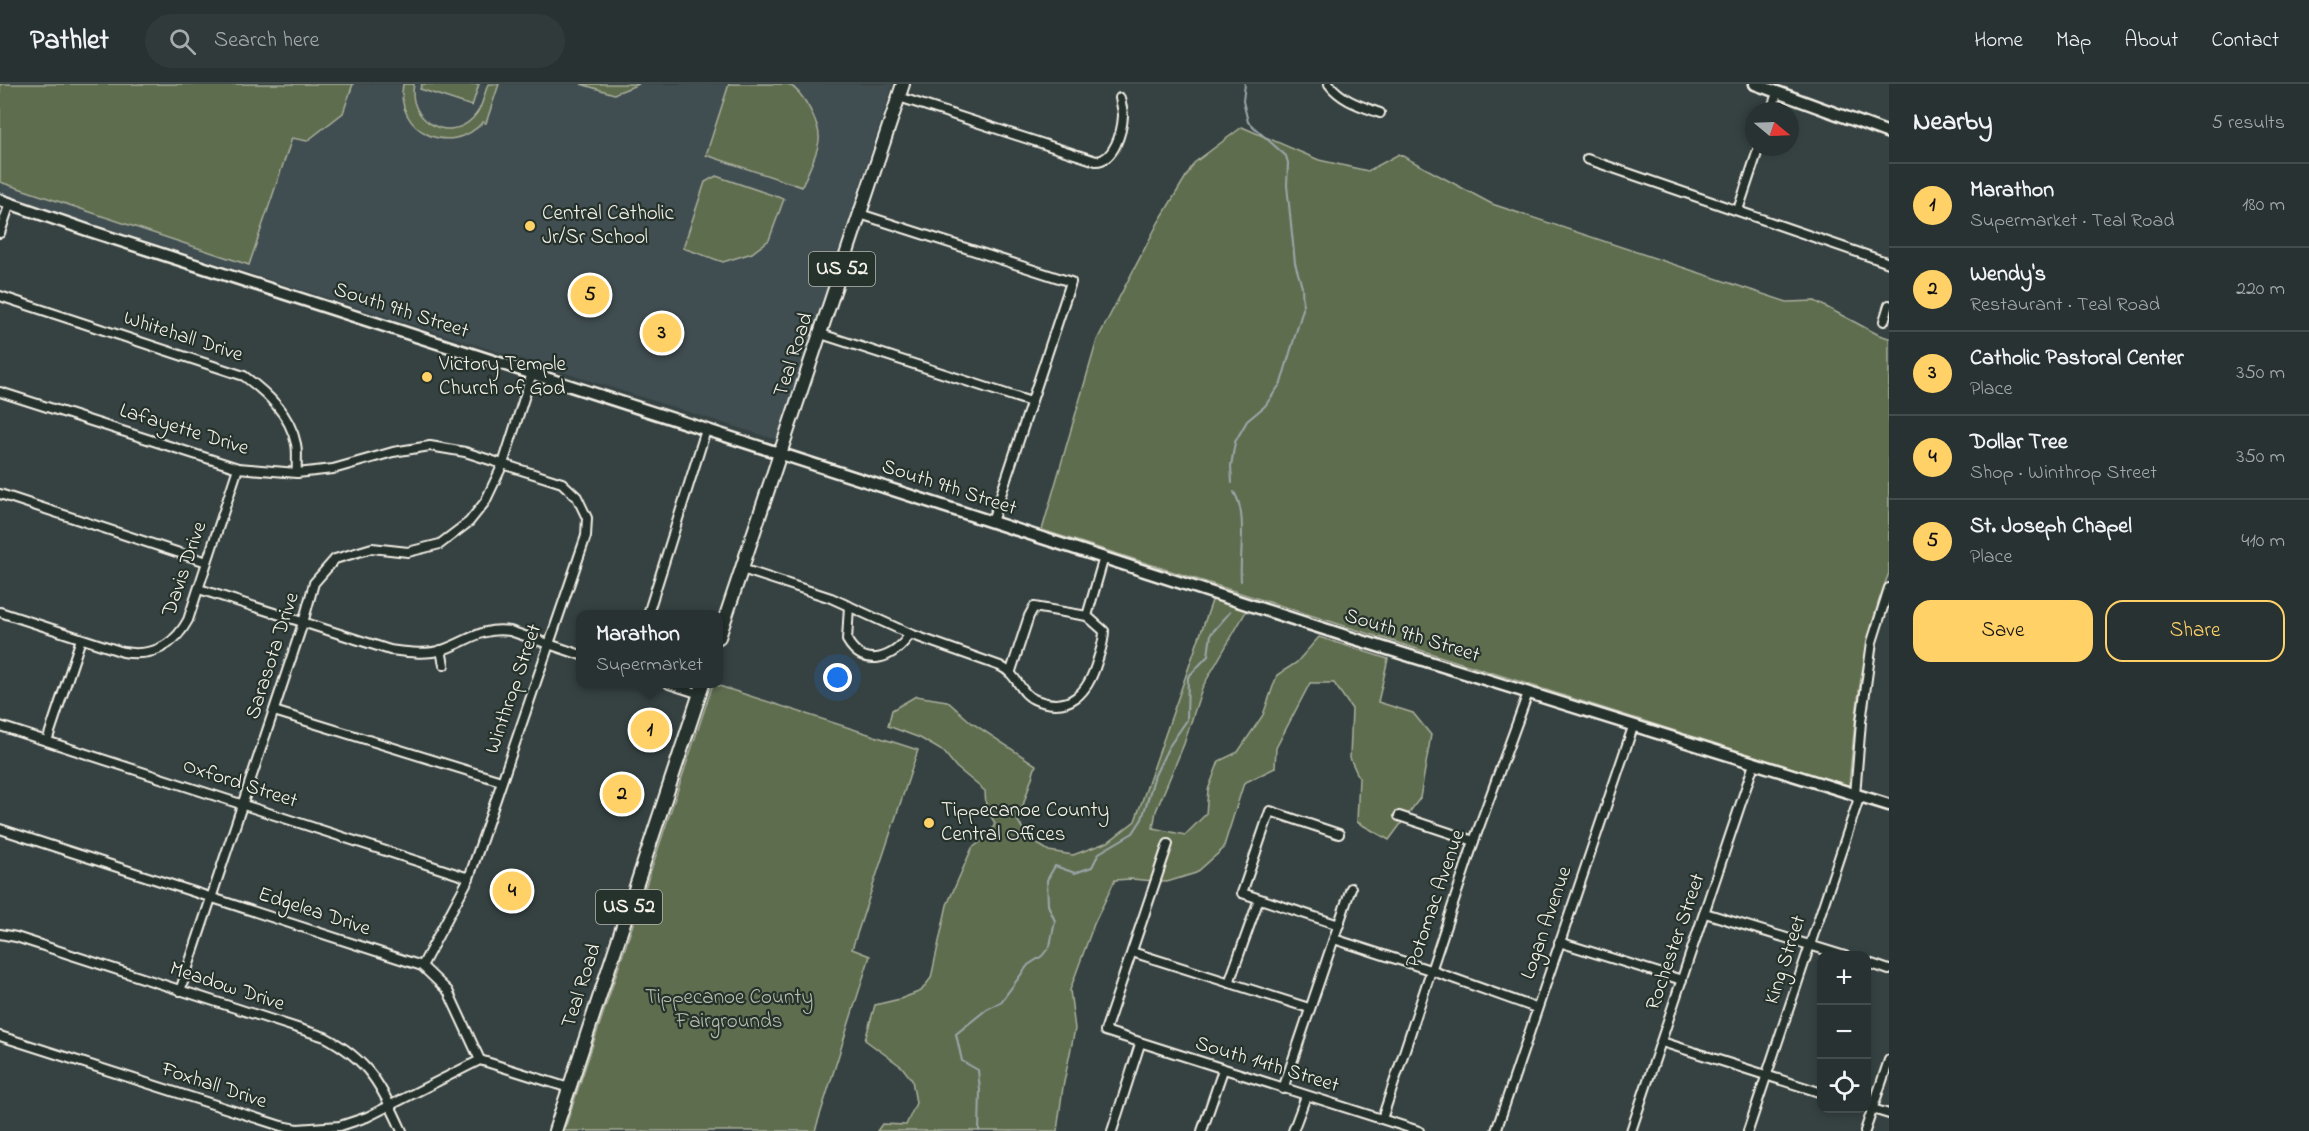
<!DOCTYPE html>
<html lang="en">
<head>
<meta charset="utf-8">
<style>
	:root { --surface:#283232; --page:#303a3a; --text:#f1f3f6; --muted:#a5aaac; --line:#444d4d; --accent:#ffd166 }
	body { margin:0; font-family:"Indie Flower",sans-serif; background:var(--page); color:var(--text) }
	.controls { position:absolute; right:18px; bottom:18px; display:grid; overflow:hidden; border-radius:12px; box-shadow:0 3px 9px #0003 }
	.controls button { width:54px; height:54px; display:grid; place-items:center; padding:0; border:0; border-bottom:2px solid var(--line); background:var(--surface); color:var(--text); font:30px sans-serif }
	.compass { position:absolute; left:1745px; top:18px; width:54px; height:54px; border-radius:50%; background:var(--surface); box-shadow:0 3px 9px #0003; rotate:109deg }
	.you { position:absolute; left:838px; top:594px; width:21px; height:21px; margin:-15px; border:4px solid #fff; border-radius:50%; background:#1a73e8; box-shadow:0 0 0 9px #1a73e833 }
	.badge { display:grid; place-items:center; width:39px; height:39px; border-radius:50%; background:var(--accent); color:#111; font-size:20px; font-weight:700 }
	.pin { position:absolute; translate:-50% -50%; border:3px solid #fff; box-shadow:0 2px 6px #0006 }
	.popup { position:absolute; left:576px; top:526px; width:147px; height:78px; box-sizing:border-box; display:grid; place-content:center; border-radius:12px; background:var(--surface); filter:drop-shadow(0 2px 4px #0005); font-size:20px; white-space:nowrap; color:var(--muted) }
	.popup b { font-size:22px; color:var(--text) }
	.popup::after { content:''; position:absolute; left:50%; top:100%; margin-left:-12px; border:12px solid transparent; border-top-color:var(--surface) }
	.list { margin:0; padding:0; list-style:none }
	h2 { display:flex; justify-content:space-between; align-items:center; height:78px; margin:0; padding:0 24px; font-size:26px }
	h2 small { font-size:20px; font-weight:400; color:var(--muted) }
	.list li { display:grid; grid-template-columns:39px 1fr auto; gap:18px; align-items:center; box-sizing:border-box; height:84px; padding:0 24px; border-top:2px solid var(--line) }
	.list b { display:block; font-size:22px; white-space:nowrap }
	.list p { margin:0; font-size:20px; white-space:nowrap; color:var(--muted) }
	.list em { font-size:20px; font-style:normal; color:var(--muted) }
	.actions { display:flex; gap:12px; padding:18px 24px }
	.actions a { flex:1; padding:14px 0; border:2px solid var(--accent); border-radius:18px; text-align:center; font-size:21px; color:var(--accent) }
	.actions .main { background:var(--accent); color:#111 }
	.icon { flex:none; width:33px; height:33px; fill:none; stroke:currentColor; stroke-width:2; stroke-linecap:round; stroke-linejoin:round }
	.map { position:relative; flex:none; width:1889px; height:1047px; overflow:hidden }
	header { display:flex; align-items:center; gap:36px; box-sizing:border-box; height:84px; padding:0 30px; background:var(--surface); border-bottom:2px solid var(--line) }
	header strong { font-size:28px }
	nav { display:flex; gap:33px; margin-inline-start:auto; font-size:21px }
	.search { width:420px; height:54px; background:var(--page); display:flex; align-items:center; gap:15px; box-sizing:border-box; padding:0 21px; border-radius:33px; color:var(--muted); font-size:22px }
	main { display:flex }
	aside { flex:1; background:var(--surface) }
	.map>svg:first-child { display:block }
	.built { fill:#414d51 }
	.green { fill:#5f6d4f; stroke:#aaaf9c; stroke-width:1.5 }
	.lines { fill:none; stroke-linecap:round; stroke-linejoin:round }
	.stream { stroke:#9ba7aa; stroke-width:2 }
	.street-casing { stroke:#f4f1e8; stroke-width:12 }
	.secondary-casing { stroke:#f4f1e8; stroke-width:15 }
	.primary-casing { stroke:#f4f1e8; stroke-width:16 }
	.street { stroke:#26332d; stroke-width:8 }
	.secondary { stroke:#26332d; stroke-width:10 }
	.primary { stroke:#26332d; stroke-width:12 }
	.poi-dot { fill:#ffd166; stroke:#26332d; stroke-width:2 }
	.labels { text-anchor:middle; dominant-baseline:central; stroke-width:4.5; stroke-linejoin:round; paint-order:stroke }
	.shield { fill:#26332d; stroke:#b6b8b0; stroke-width:1.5 }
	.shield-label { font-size:20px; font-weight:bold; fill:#f4f1e8 }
	.poi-label { font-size:21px; fill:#f4f1e8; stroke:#26332d; text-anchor:start }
	.street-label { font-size:21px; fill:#f4f1e8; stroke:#26332d }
	.park-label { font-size:21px; fill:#b8bcab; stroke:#26332d }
</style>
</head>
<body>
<header>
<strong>Pathlet</strong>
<div class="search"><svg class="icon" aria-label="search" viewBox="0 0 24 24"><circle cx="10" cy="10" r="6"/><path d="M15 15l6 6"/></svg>Search here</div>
<nav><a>Home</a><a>Map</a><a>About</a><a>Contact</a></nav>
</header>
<main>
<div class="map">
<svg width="1889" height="1047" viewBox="0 0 1889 1047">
	<rect width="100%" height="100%" fill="#364242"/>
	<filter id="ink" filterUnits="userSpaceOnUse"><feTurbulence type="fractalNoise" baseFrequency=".0167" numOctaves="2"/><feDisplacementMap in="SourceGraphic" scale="12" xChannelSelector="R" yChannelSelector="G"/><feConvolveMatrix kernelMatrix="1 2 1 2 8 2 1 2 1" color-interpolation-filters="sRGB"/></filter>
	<g filter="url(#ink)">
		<polygon class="built" points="0,0 893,0 777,356 8,113 0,110"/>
		<g class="green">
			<polygon points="0,0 353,0 343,29 307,57 292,54 249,181 0,98"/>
			<path d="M403 0H414C406 34 447 61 473 34 482 25 484 11 488 0H499L486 39 483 38C451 74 394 48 403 0Z"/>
			<polygon points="422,0 479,0 472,22 420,5"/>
			<polygon points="581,0 639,0 614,10"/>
			<path d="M729 0H788C803 7 821 41 819 57 817 72 807 89 802 103L706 71Z"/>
			<path d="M1242 43 1319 76 1368 87 1399 70 1492 120 1787 218 1815 217 1879 251 1889 254V489C1862 556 1855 631 1849 702L1042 446 1097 256 1158 139 1194 79Z"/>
			<polygon points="716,92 784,115 769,156 752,169 723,178 683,164 705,98"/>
			<polygon points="1213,514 1248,524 1202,604 1184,660 1156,727 1153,744 1185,751 1206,730 1208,706 1219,677 1238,668 1263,631 1277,591 1296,579 1319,553 1388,575 1378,618 1413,629 1431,651 1420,714 1389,756 1357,738 1359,694 1350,674 1352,625 1334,599 1310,599 1276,664 1275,684 1244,699 1223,765 1196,789 1167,798 1131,795 1115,796 1094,840 1070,906 1075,945 1063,1003 1057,1047 877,1047 882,1040 906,1041 916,1019 912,996 902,983 865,956 875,921 900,915 921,907 931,894 947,821 972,764 990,751 995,739 986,725 985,707 956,683 944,668 920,654 888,642 892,626 916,612 947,617 972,639 1036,681 1018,737 1028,754 1049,767 1073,771 1108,758 1135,737"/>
			<polygon points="713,600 918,666 852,865 870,872 815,1047 564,1047"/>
		</g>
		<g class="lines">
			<g class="stream">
				<polyline points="1232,399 1231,382 1235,358 1247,337 1265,322 1281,299 1303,225 1302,203 1295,179 1287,101 1288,79 1286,72 1248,38 1243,17 1245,0"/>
				<path d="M1234 408C1248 430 1239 472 1241 497"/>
				<polyline points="979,1047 980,1006 978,986 962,977 956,950 987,925 1001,918 1028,881 1042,872 1050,862 1055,837 1048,821 1047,796 1055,782 1075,789 1092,783 1099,769 1133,749 1142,735 1155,691 1168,664 1187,636 1188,593 1208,572 1211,550 1230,528"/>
			</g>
			<defs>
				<g id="street">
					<path d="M1329 0C1342 17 1361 22 1380 29"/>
					<path d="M899 13 1096 77C1114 77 1122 48 1123 32 1123 26 1121 20 1120 14"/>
					<polyline points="1771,27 1777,9"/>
					<polyline points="1587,75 1889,179"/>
					<polyline points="1738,126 1759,63"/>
					<polyline points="860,130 1071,198 992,438"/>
					<polyline points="0,149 10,119"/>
					<path d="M0 212 244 292C267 309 290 330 296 360 298 369 296 380 297 389"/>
					<polyline points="1884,237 1889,221"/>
					<polyline points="821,250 1031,318"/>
					<polyline points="0,308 238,384 297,389 333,385 393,368 430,362 465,368 562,399 577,413 587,434 586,452 469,794 422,882"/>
					<polyline points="0,410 207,478"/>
					<path d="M742 485 831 514 910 550 1000 582C1019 591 1019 610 1036 616 1071 629 1088 608 1097 578 1100 568 1104 558 1104 547L1087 532 1104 473"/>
					<path d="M199 505 390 566C406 568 426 571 442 566 469 557 480 543 510 547L581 571"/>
					<path d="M849 522 847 556C864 586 894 575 910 550"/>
					<path d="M0 528 123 568C152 573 174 562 188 536L238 384"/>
					<polyline points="648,530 706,346"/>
					<polyline points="441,566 444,581"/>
					<polyline points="1011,587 1029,532 1034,523 1087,532"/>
					<polyline points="669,600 700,610"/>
					<polyline points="274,627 501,697"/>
					<polyline points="0,642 469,794"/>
					<polyline points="47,657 81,555"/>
					<polyline points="1399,732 1474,757"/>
					<polyline points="0,745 422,882 448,907 480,976 569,1004"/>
					<polyline points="1168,760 1105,947 1419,1047"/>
					<polyline points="1705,829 1845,872"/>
					<polyline points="1339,841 1242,809 1270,727 1339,750"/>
					<path d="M0 850 16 853 325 953C369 976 382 1003 402 1047"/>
					<polyline points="1334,855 1430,886 1536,924"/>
					<polyline points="1559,858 1682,896"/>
					<polyline points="1132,868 1309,924"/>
					<polyline points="1866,878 1889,886"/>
					<polyline points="1229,899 1259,815"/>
					<polyline points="180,907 303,539 314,499 335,475 372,464 408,468 440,460 469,438 485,418 503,380 532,289"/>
					<polyline points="0,952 281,1042 297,1045 340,1042 367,1033 480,976"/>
					<polyline points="1662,958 1822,1009"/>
					<polyline points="1283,1005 1351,804"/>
					<polyline points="1866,1023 1889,1030"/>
					<polyline points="1382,1035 1474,757 1528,609"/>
					<polyline points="1112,1047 1140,960"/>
					<polyline points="1202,1047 1223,986"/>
					<polyline points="1293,1047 1306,1012"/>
					<polyline points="1496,1047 1633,643"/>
					<polyline points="1631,1047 1754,680"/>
					<polyline points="1748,1047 1858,717 1855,711 1861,638 1872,558 1889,504"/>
					<polyline points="1865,1047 1889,976"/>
				</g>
				<g id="secondary">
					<polyline points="1755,0 1889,49"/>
					<polyline points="0,116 87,146 1349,553 1889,721"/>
				</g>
				<g id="primary">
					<polyline points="719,553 903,0"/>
					<polyline points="555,1047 703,600"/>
				</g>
			</defs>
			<use href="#street" class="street-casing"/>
			<use href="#secondary" class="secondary-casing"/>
			<use href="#primary" class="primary-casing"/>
			<use href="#street" class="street"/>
			<use href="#secondary" class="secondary"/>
			<use href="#primary" class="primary"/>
		</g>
	</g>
	<g class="poi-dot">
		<circle cx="530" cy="142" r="6"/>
		<circle cx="427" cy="293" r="6"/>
		<circle cx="929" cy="739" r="6"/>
	</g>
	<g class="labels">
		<g class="shield">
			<rect x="809" y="168" width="66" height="34" rx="4.5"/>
			<rect x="596" y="806" width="66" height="34" rx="4.5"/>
		</g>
		<g class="shield-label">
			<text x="842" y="185">US 52</text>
			<text x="629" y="823">US 52</text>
		</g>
		<g class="poi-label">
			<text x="542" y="130">Central Catholic<tspan x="542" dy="24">Jr/Sr School</tspan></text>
			<text x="439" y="281">Victory Temple<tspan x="439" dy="24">Church of God</tspan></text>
			<text x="941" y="727">Tippecanoe County<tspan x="941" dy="24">Central Offices</tspan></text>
		</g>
		<g class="street-label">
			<text transform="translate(401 227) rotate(18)">South 9th Street</text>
			<text transform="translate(183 253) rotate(18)">Whitehall Drive</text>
			<text transform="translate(794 271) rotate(-72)">Teal Road</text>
			<text transform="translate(184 346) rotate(17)">Lafayette Drive</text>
			<text transform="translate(949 404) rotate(18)">South 9th Street</text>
			<text transform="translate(185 485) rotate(-71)">Davis Drive</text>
			<text transform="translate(1412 552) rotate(17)">South 9th Street</text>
			<text transform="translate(273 572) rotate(-72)">Sarasota Drive</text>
			<text transform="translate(514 605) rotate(-71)">Winthrop Street</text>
			<text transform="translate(240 700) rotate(18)">Oxford Street</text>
			<text transform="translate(1436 815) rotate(-71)">Potomac Avenue</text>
			<text transform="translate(314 828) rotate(18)">Edgelea Drive</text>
			<text transform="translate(1547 839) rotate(-71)">Logan Avenue</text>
			<text transform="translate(1676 858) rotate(-71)">Rochester Street</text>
			<text transform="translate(1786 876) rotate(-72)">King Street</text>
			<text transform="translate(582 902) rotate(-72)">Teal Road</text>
			<text transform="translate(227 903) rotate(18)">Meadow Drive</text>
			<text transform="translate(1267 981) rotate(17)">South 14th Street</text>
			<text transform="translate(214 1002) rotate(18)">Foxhall Drive</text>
		</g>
		<g class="park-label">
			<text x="729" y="914">Tippecanoe County<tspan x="729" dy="24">Fairgrounds</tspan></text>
		</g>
	</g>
</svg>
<div class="controls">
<button>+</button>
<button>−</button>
<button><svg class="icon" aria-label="locate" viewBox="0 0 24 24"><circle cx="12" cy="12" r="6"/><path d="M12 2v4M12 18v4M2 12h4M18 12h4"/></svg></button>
</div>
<svg class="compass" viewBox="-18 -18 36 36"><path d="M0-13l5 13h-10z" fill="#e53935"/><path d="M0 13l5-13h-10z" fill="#a5aaac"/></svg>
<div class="you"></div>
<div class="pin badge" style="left:650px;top:646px">1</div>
<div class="popup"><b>Marathon</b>Supermarket</div>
<div class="pin badge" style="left:622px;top:710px">2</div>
<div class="pin badge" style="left:662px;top:249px">3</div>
<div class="pin badge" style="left:512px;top:807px">4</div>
<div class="pin badge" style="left:590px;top:211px">5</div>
</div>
<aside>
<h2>Nearby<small>5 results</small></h2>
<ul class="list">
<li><span class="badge">1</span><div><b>Marathon</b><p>Supermarket · Teal Road</p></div><em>180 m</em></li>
<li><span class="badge">2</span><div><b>Wendy's</b><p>Restaurant · Teal Road</p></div><em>220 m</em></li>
<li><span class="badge">3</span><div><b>Catholic Pastoral Center</b><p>Place</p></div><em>350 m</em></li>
<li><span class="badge">4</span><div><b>Dollar Tree</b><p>Shop · Winthrop Street</p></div><em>350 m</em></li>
<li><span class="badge">5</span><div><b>St. Joseph Chapel</b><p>Place</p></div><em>410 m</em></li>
</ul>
<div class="actions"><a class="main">Save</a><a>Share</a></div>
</aside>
</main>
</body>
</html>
